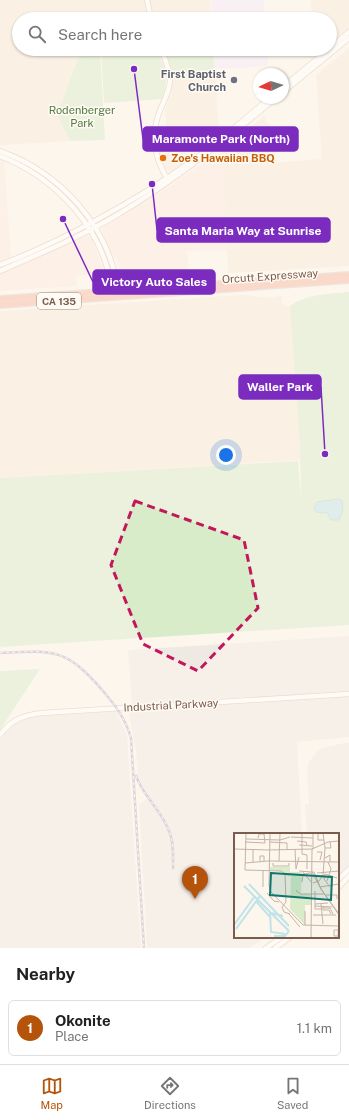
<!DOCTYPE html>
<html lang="en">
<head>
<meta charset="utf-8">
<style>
	:root { --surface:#fff; --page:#f2f2f2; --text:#202124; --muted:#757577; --line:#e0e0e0; --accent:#b45309 }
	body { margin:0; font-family:"Public Sans",sans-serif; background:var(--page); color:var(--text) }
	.compass { position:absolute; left:253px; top:68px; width:36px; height:36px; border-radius:50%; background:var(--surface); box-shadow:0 1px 3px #0004; rotate:266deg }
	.you { position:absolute; left:226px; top:455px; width:14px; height:14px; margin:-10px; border:3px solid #fff; border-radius:50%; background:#1a73e8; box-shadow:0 0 0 6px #1a73e833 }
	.badge { display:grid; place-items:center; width:26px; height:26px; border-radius:50%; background:var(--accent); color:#fff; font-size:13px; font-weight:700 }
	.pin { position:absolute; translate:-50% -33px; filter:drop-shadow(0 1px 2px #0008) }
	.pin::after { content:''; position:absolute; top:21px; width:14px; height:12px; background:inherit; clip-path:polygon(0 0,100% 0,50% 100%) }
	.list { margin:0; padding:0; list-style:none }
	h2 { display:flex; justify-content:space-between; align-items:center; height:52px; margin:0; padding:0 16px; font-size:17px }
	h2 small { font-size:13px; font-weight:400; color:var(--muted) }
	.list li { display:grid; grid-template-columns:26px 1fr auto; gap:12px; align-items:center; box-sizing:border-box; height:56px; margin:0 8px 8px; padding:0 8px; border:1px solid var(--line); border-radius:6px }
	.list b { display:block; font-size:15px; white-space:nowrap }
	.list p { margin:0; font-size:13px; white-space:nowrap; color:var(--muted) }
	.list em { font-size:13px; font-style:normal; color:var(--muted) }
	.icon { flex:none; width:22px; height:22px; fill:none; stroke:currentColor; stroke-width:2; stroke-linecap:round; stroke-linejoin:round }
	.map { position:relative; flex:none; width:349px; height:948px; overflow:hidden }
	.search { position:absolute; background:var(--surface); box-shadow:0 1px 3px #0004; left:12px; right:12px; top:12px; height:44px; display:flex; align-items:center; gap:10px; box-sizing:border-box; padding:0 14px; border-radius:22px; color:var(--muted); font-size:15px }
	.sheet { height:116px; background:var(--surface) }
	nav { display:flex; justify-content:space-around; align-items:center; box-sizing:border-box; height:56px; border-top:1px solid var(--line); background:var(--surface); font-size:11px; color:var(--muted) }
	nav a { display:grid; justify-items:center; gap:2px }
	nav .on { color:var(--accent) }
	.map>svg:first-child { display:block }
	.residential { fill:#f5e8da }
	.commercial { fill:#fde8e0 }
	.industrial { fill:#efe9e4 }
	.education { fill:#f3e8fa }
	.green { fill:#d8ecc9 }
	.water { fill:#bfe3e8; stroke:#a5d3da }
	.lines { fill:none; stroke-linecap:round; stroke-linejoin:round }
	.secondary-casing { stroke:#d6c0b0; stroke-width:6 }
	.highway-casing { stroke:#dad1cd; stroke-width:8 }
	.secondary { stroke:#fff; stroke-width:4.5 }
	.highway { stroke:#f7b7a3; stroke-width:5.5 }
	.rail-casing { stroke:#b9a8c9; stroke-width:2.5 }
	.rail { stroke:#fffaf3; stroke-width:1; stroke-dasharray:3; stroke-linecap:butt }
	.marked { fill:none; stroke:#c2185b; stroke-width:3; stroke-dasharray:8 5; stroke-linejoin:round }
	.worship-dot { fill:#6b7280; stroke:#fffaf3; stroke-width:1.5 }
	.food-dot { fill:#e8710a; stroke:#fffaf3; stroke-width:1.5 }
	.labels { text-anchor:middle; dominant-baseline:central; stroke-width:3; stroke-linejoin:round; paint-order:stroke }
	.shield { fill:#fffaf3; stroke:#a28b7f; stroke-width:1 }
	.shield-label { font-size:10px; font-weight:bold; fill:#7a5c4d }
	.worship-label { font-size:11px; font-weight:bold; fill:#5b616d; stroke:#fffaf3; text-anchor:end }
	.park-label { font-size:11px; fill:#537a41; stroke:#fffaf3 }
	.food-label { font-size:11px; font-weight:bold; fill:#c56008; stroke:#fffaf3; text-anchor:start }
	.street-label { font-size:11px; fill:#7a5c4d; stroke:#fffaf3 }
	.inset-river { fill:none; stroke:#bfe3e8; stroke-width:2 }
	.inset-road { fill:none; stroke:#c5b3a7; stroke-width:1 }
	.view { fill:#0f766e; fill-opacity:0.15; stroke:#0f766e; stroke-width:2 }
	.inset-edge { fill:none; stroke:#7a5c4d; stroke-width:2 }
	.leader { fill:none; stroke:#7b2cbf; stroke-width:1.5 }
	.callout-dot { fill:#7b2cbf; stroke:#fffaf3; stroke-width:1.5 }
	.callout { fill:#7b2cbf; stroke:#7b2cbf; stroke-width:1.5 }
	.callout-label { font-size:12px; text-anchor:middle; font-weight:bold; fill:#fff }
</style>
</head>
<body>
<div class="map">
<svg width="349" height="948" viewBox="0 0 349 948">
	<rect width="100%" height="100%" fill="#fdf6ec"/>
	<g class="residential">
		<polygon points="0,0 210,0 211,19 19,19 19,49 88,49 78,59 57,115 70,141 0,145"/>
		<polygon points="311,0 349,0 349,28 330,42 330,19 312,19"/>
		<polygon points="349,48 349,266 228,273 222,151 264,116 270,127 272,163 322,159 316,75"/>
		<polygon points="215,73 219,135 206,144 168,146 165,109 171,94 173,75"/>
		<polygon points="243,295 272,298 282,296 282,303 286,307 290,306 301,460 0,478 0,311"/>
	</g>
	<g class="commercial">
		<polygon points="158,129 167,129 168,146 181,146 190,158 170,172 166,170 160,155"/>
		<polygon points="222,152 227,250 187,251 189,278 123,281 117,257 112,257 101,228 170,186 214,155 216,157"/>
		<polygon points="0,158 4,160 11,257 0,262"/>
		<polygon points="86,234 92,239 105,273 76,276 77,286 0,291 0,274"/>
	</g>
	<g class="industrial">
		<polygon points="349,636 349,691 132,704 128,650"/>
		<polygon points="349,697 349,737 297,742 302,834 235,834 235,937 266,937 249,948 147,948 139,804 150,797 136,775 138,771 136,751 131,727 129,710"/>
		<polygon points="116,711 127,735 141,948 0,948 0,740 10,727 18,721 30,717"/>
		<polygon points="349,743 349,865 338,877 338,834 307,834 305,804 309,804 307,772 309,762 317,751 325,747 337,745 338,744"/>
	</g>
	<g class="education">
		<polygon points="211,0 264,0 265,19 212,19"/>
		<polygon points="214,49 267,49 268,66 215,69"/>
	</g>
	<g class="green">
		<polygon points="88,49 100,49 105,140 70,141 57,115 78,59"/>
		<path d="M101 49H157C165 67 169 80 162 99L104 103Z"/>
		<polygon points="164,49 213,49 215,73 173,75"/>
		<path d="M349 292V625L0 647V478L298 461 301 499 300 447 290 306C306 294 330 294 349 292Z"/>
		<polygon points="40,669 0,730 0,671"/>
	</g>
	<polygon class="water" points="339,499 342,501 343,510 339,520 331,520 327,512 321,513 316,512 314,507 317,502"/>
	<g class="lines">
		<defs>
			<g id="secondary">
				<polyline points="147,0 151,19"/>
				<polyline points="330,48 349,32"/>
				<path d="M161 49C165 59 170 70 170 81 169 93 163 102 159 113 150 137 155 159 168 180"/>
				<polyline points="283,87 329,49"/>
				<polyline points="283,92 349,38"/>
				<path d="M0 151C60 172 111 227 118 293"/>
				<path d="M0 156C57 178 106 231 112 293"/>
				<path d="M0 265C63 241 137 200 192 161 219 142 244 119 270 98"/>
				<path d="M0 271C39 254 80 237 117 215 174 181 225 140 276 98"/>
				<path d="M0 735C11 720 23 715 42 713L349 694"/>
				<polyline points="338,880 349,869"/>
				<polyline points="338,888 349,876"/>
				<polyline points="266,948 282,937"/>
				<polyline points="275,948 290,937"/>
			</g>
			<g id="highway">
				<polyline points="0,299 349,275"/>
				<polyline points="0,305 349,280"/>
			</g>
		</defs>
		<use href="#secondary" class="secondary-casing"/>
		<use href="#highway" class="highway-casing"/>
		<use href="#secondary" class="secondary"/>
		<use href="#highway" class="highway"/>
		<defs>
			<g id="rail">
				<path d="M0 653C54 650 66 648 103 691 116 706 125 718 131 738L144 948"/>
				<path d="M136 776C143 796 162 811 169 831 174 842 173 856 173 868"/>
			</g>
		</defs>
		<use href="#rail" class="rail-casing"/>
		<use href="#rail" class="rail"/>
	</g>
	<path d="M0 0H349V948H0ZM135 501 244 540 258 608 198 671 143 644 111 565Z" fill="#fdf6ec" fill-opacity=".55" fill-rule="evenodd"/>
	<path class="marked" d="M135 501 244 540 258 608 198 671 143 644 111 565Z"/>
	<circle class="worship-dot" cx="234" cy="80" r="4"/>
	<circle class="food-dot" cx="163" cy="158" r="4"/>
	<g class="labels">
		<rect class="shield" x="37" y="293" width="44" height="16" rx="3"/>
		<g class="shield-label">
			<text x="59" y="301">CA 135</text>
		</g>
		<g class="worship-label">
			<text x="226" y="74">First Baptist<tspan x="226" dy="13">Church</tspan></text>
		</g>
		<g class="park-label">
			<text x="82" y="110">Rodenberger<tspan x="82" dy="13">Park</tspan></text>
		</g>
		<g class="food-label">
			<text x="171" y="158">Zoe's Hawaiian BBQ</text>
		</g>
		<g class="street-label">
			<text transform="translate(270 276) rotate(-4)">Orcutt Expressway</text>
			<text transform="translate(171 705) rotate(-3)">Industrial Parkway</text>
		</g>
	</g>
	<g transform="translate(234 833)">
		<rect width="105" height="105" fill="#fdf6ec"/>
		<path d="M36 34H56V39H68L67 61H77L78 72H71V92L56 76 57 40 55 44 49 39 36 37Z" fill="#d8ecc9"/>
		<path class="inset-river" d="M15 51 55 93M10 53 55 98M22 68 36 84M36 79 37 99 51 101M37 80 49 83M0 92 21 63M2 96 26 63M40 103H51L55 98"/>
		<path class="inset-road" d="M12 0 11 37 47 38 51 41 52 69 48 74 50 79 56 81M36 0 35 53 37 59 69 92 105 93M68 0V21L73 22V36M84 0V7H90M105 2V15M57 4 79 5M12 6 46 7 56 4M63 8 72 9 73 12M11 9 31 10 30 1H25L24 5M36 9 53 10V17M65 12 78 13M91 15H97L96 9M0 16 35 17M35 17 79 16V0M61 17 62 36M83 19H88L86 27M91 25 96 22V29M26 28V23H30V28M45 28 46 0M11 30 34 28 105 29M19 30V16M39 30V33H55V30M62 36 65 24M29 38V54M65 38 78 39M68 38 78 50M83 40 105 38M93 48 97 36 94 29M68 49 69 41 77 40M79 50 85 48 89 42 91 15 89 0M86 54 105 51M96 54 90 46 91 41 103 45M63 57 62 58 67 61H90M81 58V76H87M33 60 40 68 45 69M92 62H103V66M81 71 94 70M87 71 89 91M81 73 98 74M89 73V77H95L97 81M89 75H96L99 81M55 81 66 94M105 81 87 56 80 39H78L87 56 105 82M79 82H102M71 92V78M105 103H100V97H105M77 105 78 16 94 9 105 8M104 105 105 83"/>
		<path class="view" d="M37 40 98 44 97 67 36 62Z"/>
		<rect width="105" height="105" class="inset-edge"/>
	</g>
	<path class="leader" d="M134 69L143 139M152 184L157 230M63 219L93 282M325 454L321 387"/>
	<g class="callout-dot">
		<circle cx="134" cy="69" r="4"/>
		<circle cx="152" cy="184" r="4"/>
		<circle cx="63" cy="219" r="4"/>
		<circle cx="325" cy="454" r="4"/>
	</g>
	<g class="callout">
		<rect x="143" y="127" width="155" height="24" rx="4"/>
		<rect x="157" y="218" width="173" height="24" rx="4"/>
		<rect x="93" y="270" width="122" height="24" rx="4"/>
		<rect x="239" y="375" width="82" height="24" rx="4"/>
	</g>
	<g class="callout-label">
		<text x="221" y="143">Maramonte Park (North)</text>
		<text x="243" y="235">Santa Maria Way at Sunrise</text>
		<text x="154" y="286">Victory Auto Sales</text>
		<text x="280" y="391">Waller Park</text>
	</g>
</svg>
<svg class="compass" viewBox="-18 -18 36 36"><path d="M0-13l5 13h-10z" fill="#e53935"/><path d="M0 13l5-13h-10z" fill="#757577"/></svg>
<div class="you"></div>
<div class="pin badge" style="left:195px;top:899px">1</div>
<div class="search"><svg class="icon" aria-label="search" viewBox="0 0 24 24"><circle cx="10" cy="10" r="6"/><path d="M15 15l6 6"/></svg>Search here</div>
</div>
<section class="sheet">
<h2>Nearby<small></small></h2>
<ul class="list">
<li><span class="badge">1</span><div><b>Okonite</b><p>Place</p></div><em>1.1 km</em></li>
</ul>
</section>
<nav>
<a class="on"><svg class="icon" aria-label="map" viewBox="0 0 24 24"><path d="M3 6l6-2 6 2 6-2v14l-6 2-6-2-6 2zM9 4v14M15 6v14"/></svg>Map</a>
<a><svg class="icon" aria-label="directions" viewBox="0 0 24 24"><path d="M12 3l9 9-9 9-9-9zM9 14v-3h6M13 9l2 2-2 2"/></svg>Directions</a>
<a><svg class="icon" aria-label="saved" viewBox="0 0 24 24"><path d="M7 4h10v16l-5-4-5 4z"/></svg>Saved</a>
</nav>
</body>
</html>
